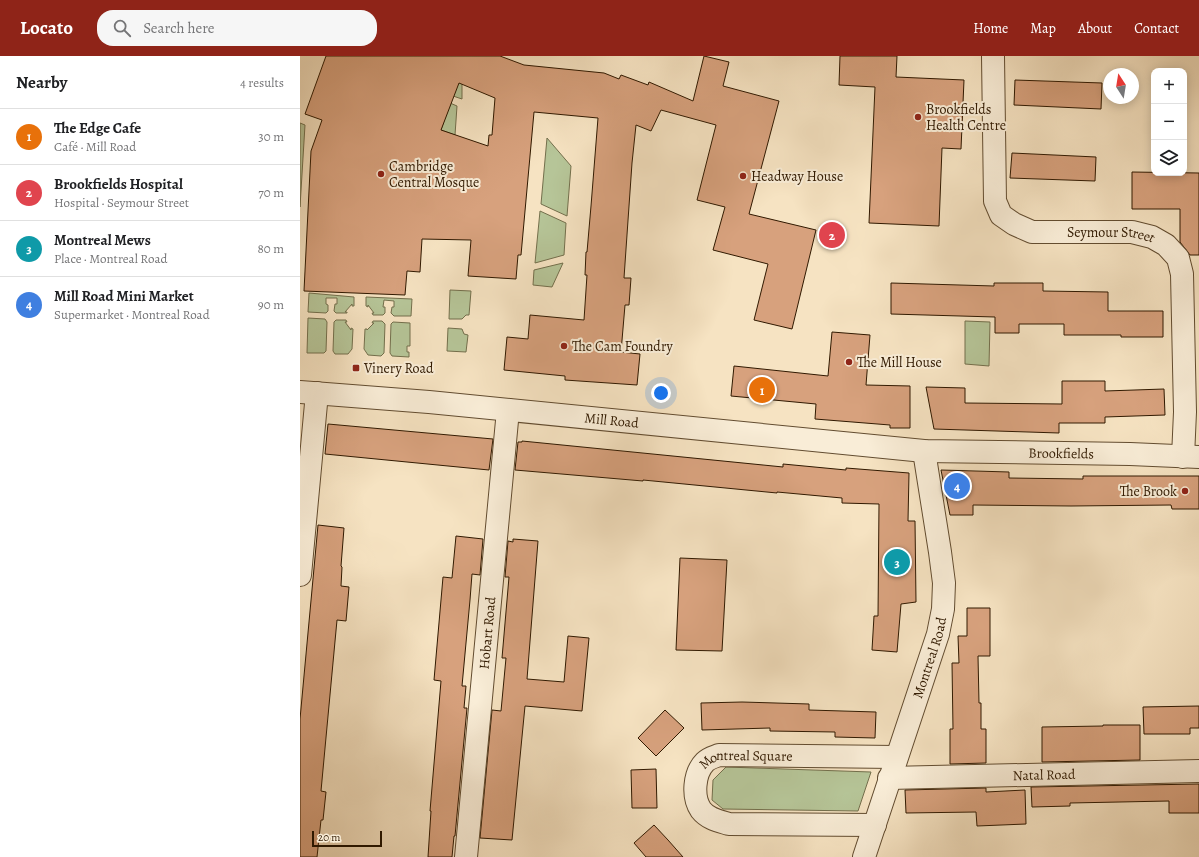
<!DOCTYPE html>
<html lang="en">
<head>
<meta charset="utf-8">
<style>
	:root { --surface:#fff; --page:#f6f6f6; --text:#202124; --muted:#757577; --line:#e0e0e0; --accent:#8f2418 }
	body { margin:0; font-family:Alegreya,serif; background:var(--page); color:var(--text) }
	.controls { position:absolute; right:12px; top:12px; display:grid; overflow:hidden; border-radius:8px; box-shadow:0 2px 10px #0003 }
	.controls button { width:36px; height:36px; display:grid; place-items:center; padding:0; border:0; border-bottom:1px solid var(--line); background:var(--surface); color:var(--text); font:20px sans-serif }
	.compass { position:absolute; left:803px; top:12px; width:36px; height:36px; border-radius:50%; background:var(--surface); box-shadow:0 2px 10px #0003; rotate:348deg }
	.scale { position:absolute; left:12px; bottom:10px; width:70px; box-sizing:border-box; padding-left:4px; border:2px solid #301900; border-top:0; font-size:11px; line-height:14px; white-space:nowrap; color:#301900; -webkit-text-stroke:3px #f9edd7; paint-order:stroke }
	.you { position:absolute; left:361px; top:337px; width:14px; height:14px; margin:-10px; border:3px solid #fff; border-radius:50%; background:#1a73e8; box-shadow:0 0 0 6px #1a73e833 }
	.badge { display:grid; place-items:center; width:26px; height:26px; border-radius:50%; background:var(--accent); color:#fff; font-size:13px; font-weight:700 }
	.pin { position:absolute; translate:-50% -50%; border:2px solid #fff; box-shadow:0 1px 4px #0006 }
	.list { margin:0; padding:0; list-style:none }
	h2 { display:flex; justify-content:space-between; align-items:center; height:52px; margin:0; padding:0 16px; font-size:17px }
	h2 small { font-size:13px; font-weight:400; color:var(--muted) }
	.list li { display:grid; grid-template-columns:26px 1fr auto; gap:12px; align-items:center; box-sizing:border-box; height:56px; padding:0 16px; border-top:1px solid var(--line) }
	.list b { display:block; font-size:15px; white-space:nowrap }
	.list p { margin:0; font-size:13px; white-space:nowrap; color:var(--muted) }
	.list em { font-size:13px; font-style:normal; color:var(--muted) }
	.icon { flex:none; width:22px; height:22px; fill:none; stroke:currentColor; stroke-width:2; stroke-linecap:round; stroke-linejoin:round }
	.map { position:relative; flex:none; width:899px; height:801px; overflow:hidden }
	header { display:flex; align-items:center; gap:24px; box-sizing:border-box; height:56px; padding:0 20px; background:var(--accent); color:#fff }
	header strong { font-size:19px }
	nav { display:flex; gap:22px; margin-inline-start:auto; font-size:14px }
	.search { width:280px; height:36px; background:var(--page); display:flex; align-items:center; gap:10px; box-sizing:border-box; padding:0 14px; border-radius:16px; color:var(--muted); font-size:15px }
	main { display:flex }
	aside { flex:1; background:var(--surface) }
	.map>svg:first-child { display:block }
	.green { fill:#b6c598; stroke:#736f4c }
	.building { fill:#d7a17d; stroke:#301900; fill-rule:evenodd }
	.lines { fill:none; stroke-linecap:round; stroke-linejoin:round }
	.minor-casing { stroke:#624c30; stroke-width:24 }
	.minor { stroke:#f9edd7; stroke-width:22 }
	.poi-dot { fill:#8f2418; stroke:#f9edd7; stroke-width:1.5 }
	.labels { text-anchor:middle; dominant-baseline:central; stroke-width:4; stroke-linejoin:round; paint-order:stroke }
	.poi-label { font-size:14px; fill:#301900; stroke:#f9edd7; text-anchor:start }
	.street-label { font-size:14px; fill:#301900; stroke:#f9edd7 }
</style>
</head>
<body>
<header>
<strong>Locato</strong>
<div class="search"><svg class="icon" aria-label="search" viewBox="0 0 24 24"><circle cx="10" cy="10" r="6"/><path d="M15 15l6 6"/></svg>Search here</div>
<nav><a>Home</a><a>Map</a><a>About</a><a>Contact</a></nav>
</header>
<main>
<aside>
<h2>Nearby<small>4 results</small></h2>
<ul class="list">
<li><span class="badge" style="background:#e8710a">1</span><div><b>The Edge Cafe</b><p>Café · Mill Road</p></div><em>30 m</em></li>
<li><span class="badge" style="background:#e0444e">2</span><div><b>Brookfields Hospital</b><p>Hospital · Seymour Street</p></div><em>70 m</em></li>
<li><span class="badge" style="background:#0f9aa8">3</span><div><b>Montreal Mews</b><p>Place · Montreal Road</p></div><em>80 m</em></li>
<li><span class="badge" style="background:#3f7fe0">4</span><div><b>Mill Road Mini Market</b><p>Supermarket · Montreal Road</p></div><em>90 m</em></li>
</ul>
</aside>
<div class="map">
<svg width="899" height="801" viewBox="0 0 899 801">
	<rect width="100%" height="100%" fill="#f6e3c2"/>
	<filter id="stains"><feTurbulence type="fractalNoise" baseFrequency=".005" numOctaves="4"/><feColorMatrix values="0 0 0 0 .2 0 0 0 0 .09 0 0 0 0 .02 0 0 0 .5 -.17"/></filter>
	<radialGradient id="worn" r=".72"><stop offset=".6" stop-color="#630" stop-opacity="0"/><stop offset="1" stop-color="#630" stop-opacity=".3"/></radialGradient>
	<g class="green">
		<polygon points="162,0 162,43 153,40"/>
		<polygon points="150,47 157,50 155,79 141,74"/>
		<polygon points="0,67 5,69 0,151"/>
		<polygon points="247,82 271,110 267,160 241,148"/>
		<polygon points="240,155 266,167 264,199 235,207"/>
		<polygon points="263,207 252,231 233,229 234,214"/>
		<polygon points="150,234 171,235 169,259 166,259 162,263 149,263"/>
		<polygon points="9,237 54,241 54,250 52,250 52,248 45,256 47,256 47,257 36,257 34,255 35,248 37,248 37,242 26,242 26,248 28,249 28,255 26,257 8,256"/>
		<polygon points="66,241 112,243 111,260 94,260 91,257 92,251 94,251 94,245 84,244 83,251 85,251 85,257 83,259 73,259 72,257 74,257 68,249 68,251 66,250"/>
		<polygon points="8,262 25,263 27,266 26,295 24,297 7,297"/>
		<polygon points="36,264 46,264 47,266 45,266 51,274 51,272 53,273 52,293 48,298 35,298 33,295 34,266"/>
		<polygon points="73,265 82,265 85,268 84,297 81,300 68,299 64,293 65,273 67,273 67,274 74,267 72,267"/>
		<polygon points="665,265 690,266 689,310 665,308"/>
		<polygon points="93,266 110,267 110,290 107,290 107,296 109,296 109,301 92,300 90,297 91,268"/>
		<polygon points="148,272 162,273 164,278 168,279 166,296 147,295"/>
		<polygon points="426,711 571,716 558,755 423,753 412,744 413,724"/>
	</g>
	<g class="building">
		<path d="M26 0H200L224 9 304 17 319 23 321 19 348 29 349 26 393 45 404 0 429 6 423 30 479 45 449 158 516 174 492 273 454 264 468 208 413 194 425 151 397 144 416 69 361 54 351 75 336 69 332 107 324 222H331L329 249H325L321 296 340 298 337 329 265 324V320L204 314 207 281 228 283 230 259 284 264 287 219H285L286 196H287L291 150 298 62 234 56 221 199H218L216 223 168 220 171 184 122 183 120 216 107 215 105 239 4 235 11 95 22 64 5 58ZM159 27 195 42 192 79H189L188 90 141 74Z"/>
		<polygon points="540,0 597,0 596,21 664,24 661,93 642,92 639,170 569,167 575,31 539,29"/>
		<polygon points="715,24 802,27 801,53 714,49"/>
		<polygon points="712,97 796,101 795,125 710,122"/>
		<polygon points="832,116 899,117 899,199 890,199 880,186 880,153 832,153"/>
		<polygon points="591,227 694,230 694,227 743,227 743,235 808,236 808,255 863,255 863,281 821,281 821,279 764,279 764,268 719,268 719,277 695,277 695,261 591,258"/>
		<polygon points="532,276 570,279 566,329 610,330 610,372 590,372 590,369 515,363 516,348 431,340 434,310 528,320"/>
		<polygon points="762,325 805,325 805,335 864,333 865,359 805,361 805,367 759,367 759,377 634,373 626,331 665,332 665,347 762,348"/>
		<polygon points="28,368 193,383 189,414 25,398"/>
		<polygon points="222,385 483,411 483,408 546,414 546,412 609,417 608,465 615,465 616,546 601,548 597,596 572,594 574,560 578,560 579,448 542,447 542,442 477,436 477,437 343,424 343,425 215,414 218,386 222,386"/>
		<polygon points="641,414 709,416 709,422 783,423 783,420 899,420 899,453 872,453 871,449 771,450 673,449 673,459 650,459"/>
		<polygon points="18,469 44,472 41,510 42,511 41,530 49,531 46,565 37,564 21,735 26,736 23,764 21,764 17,801 0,801 0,663"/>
		<polygon points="156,480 183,483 180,519 172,518 170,544 162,630 166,630 164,652 167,652 155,780 154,780 152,801 128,801 131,755 130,755 141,625 134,624 143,521 152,522"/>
		<polygon points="213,483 238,485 227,623 264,626 268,580 289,582 282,655 225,650 212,784 180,782 192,654 201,655 206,602 202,602 209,521 205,521 208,485 213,486"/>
		<polygon points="380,502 427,504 422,595 376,594"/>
		<polygon points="667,552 690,552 690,600 678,600 679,647 681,647 681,673 686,673 686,707 650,708 650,673 653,673 652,607 659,607 658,580 667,580"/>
		<polygon points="442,646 509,648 509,654 576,656 575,682 535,681 535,676 470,675 470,672 402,674 401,647"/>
		<polygon points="899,650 899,672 890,672 890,678 844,678 843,651"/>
		<polygon points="365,654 384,672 356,700 338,682"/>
		<polygon points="803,669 840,669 840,704 742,706 742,671 803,670"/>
		<polygon points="356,713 357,752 332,752 331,714"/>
		<polygon points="899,728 899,757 869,757 869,745 770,747 770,750 732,751 731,731"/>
		<polygon points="686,732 686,736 725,734 726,768 677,770 676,756 606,757 605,734"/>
		<polygon points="354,769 368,784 383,801 346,801 334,787"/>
	</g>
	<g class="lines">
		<defs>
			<g id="minor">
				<path id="s1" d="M693 0 695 145 701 159 714 168 732 176H832L852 181 866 189 878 202 882 218 885 356 883 401"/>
				<path id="s2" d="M0 336 129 346 624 395 830 398 899 401"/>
				<polyline points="0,519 17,337"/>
				<path id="s3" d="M589 722 899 715"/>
				<path id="s4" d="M575 769 429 768C419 765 408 763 401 754 392 741 394 717 405 706 409 702 414 701 419 699L596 701"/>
				<path id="s5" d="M166 801 208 354"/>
				<path id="s6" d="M564 801 638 578 643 553 644 527 640 496 624 395"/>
			</g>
		</defs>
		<use href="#minor" class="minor-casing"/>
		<use href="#minor" class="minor"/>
	</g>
	<g class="poi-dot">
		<circle cx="618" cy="61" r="4"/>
		<circle cx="81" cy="118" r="4"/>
		<circle cx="443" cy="120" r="4"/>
		<circle cx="264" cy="290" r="4"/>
		<circle cx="549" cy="306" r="4"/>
		<rect x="52" y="308" width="8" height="8" rx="2"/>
		<circle cx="885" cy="435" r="4"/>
	</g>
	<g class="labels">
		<g class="poi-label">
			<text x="626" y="53">Brookfields<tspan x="626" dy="16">Health Centre</tspan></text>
			<text x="89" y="110">Cambridge<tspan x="89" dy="16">Central Mosque</tspan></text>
			<text x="451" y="120">Headway House</text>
			<text x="272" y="290">The Cam Foundry</text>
			<text x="557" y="306">The Mill House</text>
			<text x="64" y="312">Vinery Road</text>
			<text x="877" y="435" text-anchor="end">The Brook</text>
		</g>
		<g class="street-label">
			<text stroke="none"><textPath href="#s1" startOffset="275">Seymour Street</textPath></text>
			<text stroke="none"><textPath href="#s2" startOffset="313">Mill Road</textPath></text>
			<text stroke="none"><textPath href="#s2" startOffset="764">Brookfields</textPath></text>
			<text stroke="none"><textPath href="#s5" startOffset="225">Hobart Road</textPath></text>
			<text stroke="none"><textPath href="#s6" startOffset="210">Montreal Road</textPath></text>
			<text stroke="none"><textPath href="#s4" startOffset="271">Montreal Square</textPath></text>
			<text stroke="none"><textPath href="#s3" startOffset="155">Natal Road</textPath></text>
		</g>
	</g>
	<rect width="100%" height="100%" filter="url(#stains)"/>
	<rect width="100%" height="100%" fill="url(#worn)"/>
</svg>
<div class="controls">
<button>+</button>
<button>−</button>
<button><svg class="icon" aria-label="layers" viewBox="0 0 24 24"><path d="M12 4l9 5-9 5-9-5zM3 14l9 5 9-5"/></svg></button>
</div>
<svg class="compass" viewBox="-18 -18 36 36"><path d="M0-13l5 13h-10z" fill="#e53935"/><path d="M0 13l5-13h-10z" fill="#757577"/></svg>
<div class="scale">20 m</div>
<div class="you"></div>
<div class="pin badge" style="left:462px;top:334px;background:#e8710a">1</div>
<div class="pin badge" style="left:532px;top:179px;background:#e0444e">2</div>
<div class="pin badge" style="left:597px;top:506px;background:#0f9aa8">3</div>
<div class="pin badge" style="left:657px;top:430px;background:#3f7fe0">4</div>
</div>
</main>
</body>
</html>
